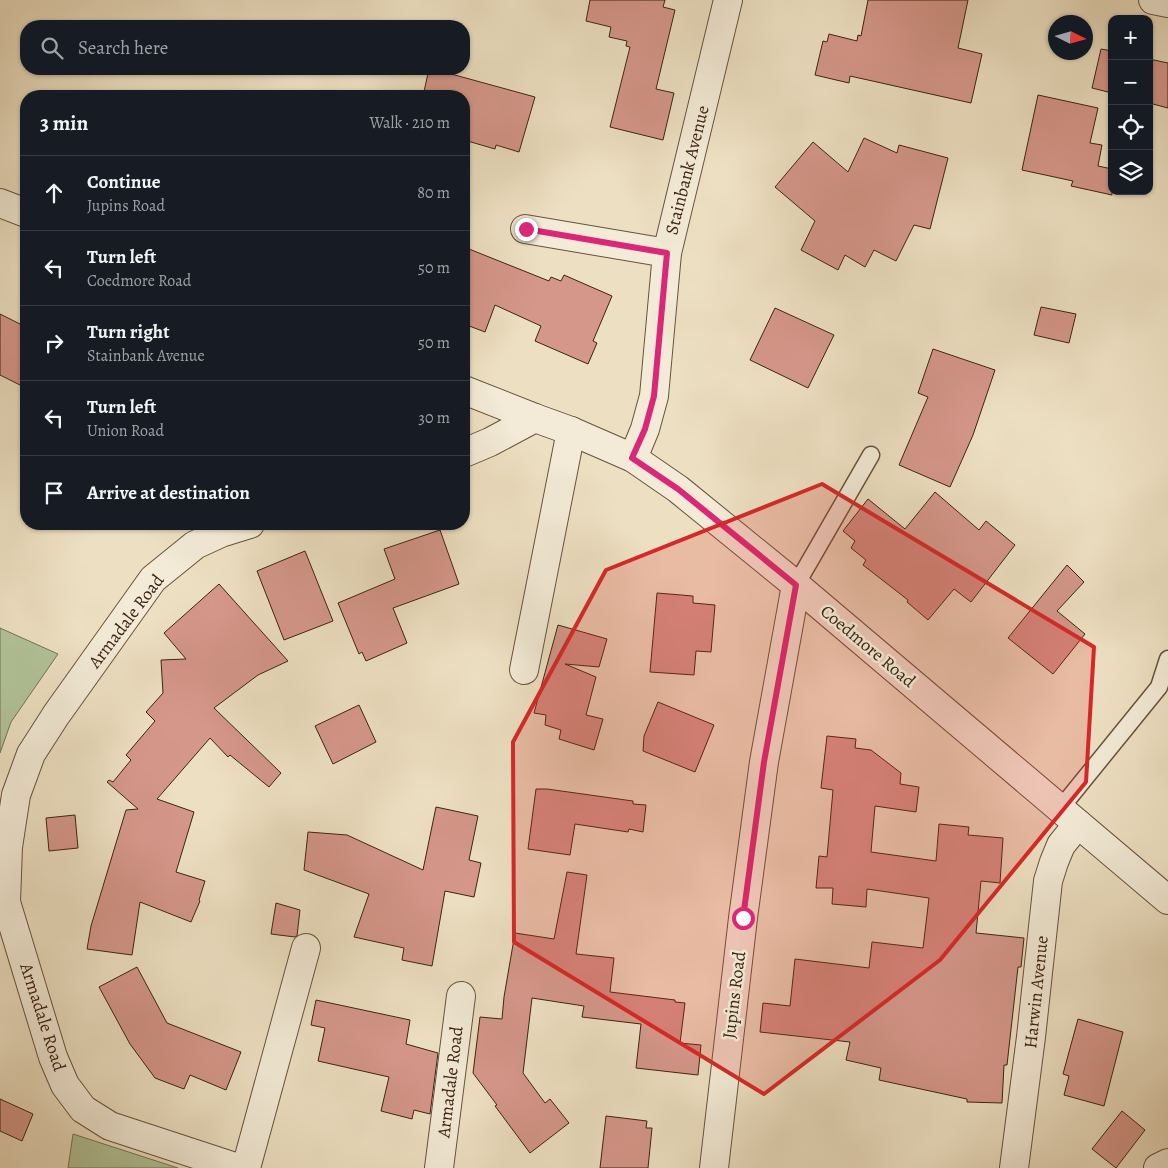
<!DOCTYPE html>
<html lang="en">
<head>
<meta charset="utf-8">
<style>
	:root { --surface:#171b24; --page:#242831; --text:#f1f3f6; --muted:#9ea1a6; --line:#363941 }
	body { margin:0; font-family:Alegreya,serif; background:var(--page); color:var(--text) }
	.controls { position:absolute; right:15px; top:15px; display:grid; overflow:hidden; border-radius:10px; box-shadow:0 1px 4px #0004 }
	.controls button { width:45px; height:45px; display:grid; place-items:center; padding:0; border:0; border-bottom:1px solid var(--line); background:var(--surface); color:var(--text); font:25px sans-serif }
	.compass { position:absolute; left:1048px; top:15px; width:45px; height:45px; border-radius:50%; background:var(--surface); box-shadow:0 1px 4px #0004; rotate:95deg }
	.stop { position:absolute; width:15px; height:15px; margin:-11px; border:4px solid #db2777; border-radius:50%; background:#fff }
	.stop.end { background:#db2777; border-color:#fff; box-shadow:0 1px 5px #0008 }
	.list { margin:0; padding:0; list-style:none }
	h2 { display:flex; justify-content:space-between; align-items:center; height:65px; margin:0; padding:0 20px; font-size:21px }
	h2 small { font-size:16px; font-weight:400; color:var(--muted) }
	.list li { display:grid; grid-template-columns:32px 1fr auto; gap:15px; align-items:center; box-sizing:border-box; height:75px; padding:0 20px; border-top:1px solid var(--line) }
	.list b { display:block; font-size:19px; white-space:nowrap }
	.list p { margin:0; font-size:16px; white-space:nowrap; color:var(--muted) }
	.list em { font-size:16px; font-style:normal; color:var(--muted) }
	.icon { flex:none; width:28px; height:28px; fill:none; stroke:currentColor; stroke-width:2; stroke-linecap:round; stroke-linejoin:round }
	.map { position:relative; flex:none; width:1168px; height:1168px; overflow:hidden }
	.search { position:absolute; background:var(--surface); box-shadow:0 1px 4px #0004; left:20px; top:20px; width:450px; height:55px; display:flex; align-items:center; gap:12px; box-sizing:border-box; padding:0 18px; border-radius:20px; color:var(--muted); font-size:19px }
	.panel { position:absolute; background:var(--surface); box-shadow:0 1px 4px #0004; left:20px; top:90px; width:450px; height:440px; border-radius:20px }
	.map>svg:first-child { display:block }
	.green { fill:#b2c399; stroke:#777355 }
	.building { fill:#d5978a; stroke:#3c2311 }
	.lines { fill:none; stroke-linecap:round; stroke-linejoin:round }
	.service-casing { stroke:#68523d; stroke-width:19 }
	.minor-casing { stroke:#68523d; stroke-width:30 }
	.tertiary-casing { stroke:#68523d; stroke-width:30 }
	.service { stroke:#f3ebd7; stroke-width:16 }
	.minor { stroke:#f3ebd7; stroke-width:28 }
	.tertiary { stroke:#f3ebd7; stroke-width:28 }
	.route { stroke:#db2777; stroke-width:6 }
	.marked { fill:#d62828; fill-opacity:0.2; stroke:#d62828; stroke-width:4; stroke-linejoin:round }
	.labels { text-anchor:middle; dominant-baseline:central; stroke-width:5; stroke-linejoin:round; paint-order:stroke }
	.street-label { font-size:18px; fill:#3c2311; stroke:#f3ebd7 }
</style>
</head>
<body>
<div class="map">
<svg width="1168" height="1168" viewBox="0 0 1168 1168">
	<rect width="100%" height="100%" fill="#ede0c2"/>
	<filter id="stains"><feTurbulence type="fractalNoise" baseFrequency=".004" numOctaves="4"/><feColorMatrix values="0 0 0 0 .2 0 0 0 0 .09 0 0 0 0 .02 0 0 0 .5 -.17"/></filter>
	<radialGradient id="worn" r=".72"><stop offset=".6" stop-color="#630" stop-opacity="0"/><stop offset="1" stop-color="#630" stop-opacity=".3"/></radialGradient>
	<g class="green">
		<polygon points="0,628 58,654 11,722 0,753"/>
		<polygon points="73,1134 178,1168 68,1168"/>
	</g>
	<g class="building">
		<polygon points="590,0 665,0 663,7 675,10 656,89 674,93 663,140 610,127 630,47 626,46 627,41 609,37 611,27 586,21"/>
		<polygon points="868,0 968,0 958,48 982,54 971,103 850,76 849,83 815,75 823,41 827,42 829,34 857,41 858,35 861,36"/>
		<polygon points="1101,49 1112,51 1112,93 1092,88"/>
		<polygon points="1149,59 1168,63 1168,108 1149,103"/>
		<polygon points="429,69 433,69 535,97 519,152 496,145 495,149 464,140 464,96 423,96"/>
		<polygon points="1038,95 1098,108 1090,143 1102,145 1098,166 1112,169 1112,195 1071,186 1073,181 1022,170"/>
		<polygon points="864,138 897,153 899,145 948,158 930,229 914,225 896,261 874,250 865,267 845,255 838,270 801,250 815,221 775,187 813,142 848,172"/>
		<polygon points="464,247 549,281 551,277 561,281 564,275 612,296 593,341 597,343 588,364 535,341 541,326 495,305 485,332 464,324"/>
		<polygon points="1041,307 1076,314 1069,343 1034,335"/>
		<polygon points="775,308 834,335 808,388 750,360"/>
		<polygon points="0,314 26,327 26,388 0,375"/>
		<polygon points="933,349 995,370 973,435 950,487 899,465 928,397 918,393"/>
		<polygon points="935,492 979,530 986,521 1015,545 971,602 954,589 928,620 907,602 908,600 863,565 866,560 851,548 855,541 843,531 868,499 905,529"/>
		<polygon points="440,530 459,584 393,608 407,643 366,661 362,652 359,654 338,603 395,579 384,549"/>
		<polygon points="305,551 333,621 284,640 257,571"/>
		<polygon points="1067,565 1084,582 1057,611 1085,634 1053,674 1008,638"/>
		<polygon points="219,584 288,661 258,675 214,708 281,773 269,787 230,755 228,757 210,738 157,799 194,812 176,872 205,881 199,900 200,901 191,922 140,902 132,955 87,949 91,926 126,810 138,809 107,782 109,780 113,782 131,760 126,755 155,721 146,712 163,693 161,660 186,659 164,633"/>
		<polygon points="657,593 693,596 693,603 715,605 711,652 696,651 694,675 650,672"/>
		<polygon points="558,625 607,639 599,667 565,664 596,677 586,715 603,719 594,750 559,739 561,730 545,725 546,715 534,713"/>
		<polygon points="658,702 714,725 695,772 643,751 644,736"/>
		<polygon points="359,705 376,742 333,764 315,726"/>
		<polygon points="827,736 856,739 855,748 871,750 901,773 900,784 919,787 916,812 875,806 871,852 936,861 939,824 969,827 968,835 1003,838 1000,883 981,881 976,933 1024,938 1021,967 1018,967 1007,1065 1004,1065 1002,1103 967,1102 967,1099 879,1080 881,1068 846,1060 850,1042 760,1032 763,1003 790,1006 795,959 869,968 872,942 923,948 929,898 867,889 866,907 832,904 833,888 816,888 819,856 827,857 833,790 821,788"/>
		<polygon points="536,789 547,789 633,801 633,804 646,805 643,832 629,829 628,832 575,824 570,855 528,849"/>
		<polygon points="436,807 478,816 469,860 481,863 474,897 445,891 432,966 402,960 404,948 354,937 369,894 304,870 308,832 347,835 423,870"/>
		<polygon points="75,815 78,848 49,851 46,818"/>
		<polygon points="567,872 587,875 576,954 614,958 610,992 675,1000 675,1002 685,1003 680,1043 701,1045 698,1075 636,1068 641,1024 582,1017 584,1006 532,998 523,1073 545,1103 550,1099 569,1123 530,1153 495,1106 497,1105 473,1073 480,1017 502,1019 504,997 515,933 554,939"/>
		<polygon points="276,903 300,910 297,936 295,937 271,934"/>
		<polygon points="137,967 167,1023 241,1052 226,1090 190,1075 184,1089 155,1078 130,1044 99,987"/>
		<polygon points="316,1000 410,1020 406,1044 438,1053 430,1114 414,1110 412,1119 381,1111 389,1077 318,1061 325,1028 311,1025"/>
		<polygon points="1078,1019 1123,1032 1104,1106 1064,1095 1069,1076 1063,1074"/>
		<polygon points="0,1099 33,1114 22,1141 0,1131"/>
		<polygon points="1122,1111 1145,1130 1116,1168 1092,1149"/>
		<polygon points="606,1116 647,1121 646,1128 652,1128 648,1168 600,1168"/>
	</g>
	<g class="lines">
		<defs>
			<g id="service">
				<polyline points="796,585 871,455"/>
				<polyline points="1060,809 1159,687 1168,659"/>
			</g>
			<g id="minor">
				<polyline points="1153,0 1168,3"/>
				<polyline points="525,229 667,253"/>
				<polyline points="464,453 490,442 535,418"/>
				<polyline points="633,458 645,429 654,396 667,253 728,0"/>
				<polyline points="524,670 571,431"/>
				<polyline points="238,1168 110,1126 83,1109 65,1085 53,1057 6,902 8,847 16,795 31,754 56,715 153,579 195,545 221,533 250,524"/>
				<polyline points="246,1168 306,948"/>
				<polyline points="439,1168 461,996"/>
				<polyline points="714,1168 743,918 764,762 796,585"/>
				<polyline points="1014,1168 1031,1037 1048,881 1054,862 1061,845 1078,824"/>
				<polyline points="1158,1168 1168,1163"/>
			</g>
			<g id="tertiary">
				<polyline points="0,203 26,213"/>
				<polyline points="464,390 535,418 571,431 633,458 678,489 796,585 1168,900"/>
			</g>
		</defs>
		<use href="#service" class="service-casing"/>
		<use href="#minor" class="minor-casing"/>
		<use href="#tertiary" class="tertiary-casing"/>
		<use href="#service" class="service"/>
		<use href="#minor" class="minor"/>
		<use href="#tertiary" class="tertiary"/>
	</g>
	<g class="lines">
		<polyline class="route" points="526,229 667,253 654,396 645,429 632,458 678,489 796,585 764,762 743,918"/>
	</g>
	<path class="marked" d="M822 484 1094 647 1086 782 940 960 764 1094 514 942 513 742 606 570Z"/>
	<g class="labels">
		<g class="street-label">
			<text transform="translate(687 170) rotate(-76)">Stainbank Avenue</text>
			<text transform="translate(126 621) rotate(-53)">Armadale Road</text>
			<text transform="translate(868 646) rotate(40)">Coedmore Road</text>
			<text transform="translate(1036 992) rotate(-84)">Harwin Avenue</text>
			<text transform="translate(734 995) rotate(-83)">Jupins Road</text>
			<text transform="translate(43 1017) rotate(72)">Armadale Road</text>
			<text transform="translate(450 1082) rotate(-83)">Armadale Road</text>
		</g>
	</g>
	<rect width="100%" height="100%" filter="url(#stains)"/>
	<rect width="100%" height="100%" fill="url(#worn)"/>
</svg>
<div class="controls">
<button>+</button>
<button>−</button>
<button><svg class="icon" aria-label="locate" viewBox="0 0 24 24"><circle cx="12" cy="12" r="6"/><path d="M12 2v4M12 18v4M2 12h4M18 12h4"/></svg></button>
<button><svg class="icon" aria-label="layers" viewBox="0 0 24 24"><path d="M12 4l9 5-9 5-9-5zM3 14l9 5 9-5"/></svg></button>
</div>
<svg class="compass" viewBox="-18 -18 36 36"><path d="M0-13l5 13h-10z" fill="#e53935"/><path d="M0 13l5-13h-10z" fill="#9ea1a6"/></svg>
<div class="stop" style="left:743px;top:918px"></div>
<div class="stop end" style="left:526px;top:229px"></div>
<div class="search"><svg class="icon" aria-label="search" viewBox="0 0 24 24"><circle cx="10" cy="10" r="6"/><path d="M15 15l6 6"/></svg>Search here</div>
<section class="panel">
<h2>3 min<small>Walk · 210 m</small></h2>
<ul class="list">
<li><svg class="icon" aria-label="ahead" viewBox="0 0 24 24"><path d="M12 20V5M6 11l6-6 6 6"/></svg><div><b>Continue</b><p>Jupins Road</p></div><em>80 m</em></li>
<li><svg class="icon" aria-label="left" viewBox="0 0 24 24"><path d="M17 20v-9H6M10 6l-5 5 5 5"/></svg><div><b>Turn left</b><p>Coedmore Road</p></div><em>50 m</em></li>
<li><svg class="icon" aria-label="right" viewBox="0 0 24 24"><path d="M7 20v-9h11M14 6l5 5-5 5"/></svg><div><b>Turn right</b><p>Stainbank Avenue</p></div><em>50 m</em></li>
<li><svg class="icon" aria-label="left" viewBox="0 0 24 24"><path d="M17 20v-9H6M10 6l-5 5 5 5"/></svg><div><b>Turn left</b><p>Union Road</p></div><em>30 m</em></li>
<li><svg class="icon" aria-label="arrive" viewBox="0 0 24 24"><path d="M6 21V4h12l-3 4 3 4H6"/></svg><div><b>Arrive at destination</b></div></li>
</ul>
</section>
</div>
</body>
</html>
